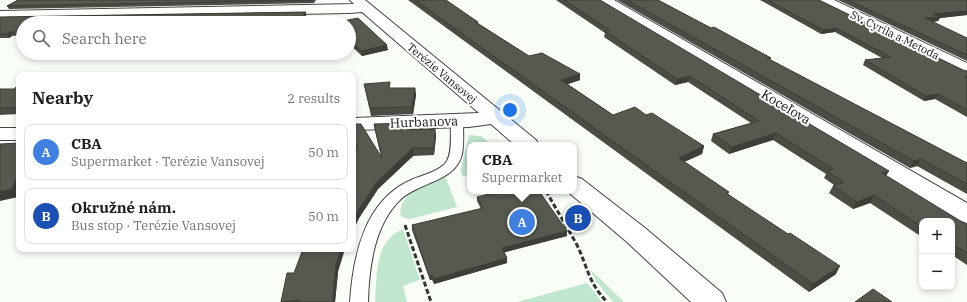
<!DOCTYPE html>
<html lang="en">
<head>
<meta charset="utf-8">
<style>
	:root { --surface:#fff; --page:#f2f2f2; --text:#202124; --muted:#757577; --line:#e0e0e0; --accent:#ea580c }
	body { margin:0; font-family:"IBM Plex Serif",serif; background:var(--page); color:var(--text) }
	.controls { position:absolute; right:12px; bottom:12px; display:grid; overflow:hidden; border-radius:8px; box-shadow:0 2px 6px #0003 }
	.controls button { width:36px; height:36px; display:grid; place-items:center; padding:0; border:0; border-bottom:1px solid var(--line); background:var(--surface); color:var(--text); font:20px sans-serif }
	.you { position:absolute; left:510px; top:110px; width:14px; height:14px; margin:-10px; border:3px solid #fff; border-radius:50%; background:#1a73e8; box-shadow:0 0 0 6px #1a73e833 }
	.badge { display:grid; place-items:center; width:26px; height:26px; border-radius:50%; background:var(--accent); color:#fff; font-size:13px; font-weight:700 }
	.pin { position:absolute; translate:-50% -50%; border:2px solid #fff; box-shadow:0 1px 4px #0006 }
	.popup { position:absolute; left:467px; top:142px; width:110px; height:52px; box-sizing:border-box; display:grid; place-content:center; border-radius:8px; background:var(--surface); filter:drop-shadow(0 1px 3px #0005); font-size:13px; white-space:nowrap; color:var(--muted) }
	.popup b { font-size:15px; color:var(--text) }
	.popup::after { content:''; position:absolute; left:50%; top:100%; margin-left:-8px; border:8px solid transparent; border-top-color:var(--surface) }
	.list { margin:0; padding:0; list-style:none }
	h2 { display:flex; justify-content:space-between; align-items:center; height:52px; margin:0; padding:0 16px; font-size:17px }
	h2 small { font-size:13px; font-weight:400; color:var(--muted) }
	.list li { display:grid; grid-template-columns:26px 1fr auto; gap:12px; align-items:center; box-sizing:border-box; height:56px; margin:0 8px 8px; padding:0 8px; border:1px solid var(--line); border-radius:8px }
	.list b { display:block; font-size:15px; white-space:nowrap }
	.list p { margin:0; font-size:13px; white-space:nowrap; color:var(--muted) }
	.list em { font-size:13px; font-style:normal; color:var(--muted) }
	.icon { flex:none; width:22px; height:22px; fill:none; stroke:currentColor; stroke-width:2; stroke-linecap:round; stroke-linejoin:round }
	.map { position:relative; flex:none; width:967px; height:302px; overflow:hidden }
	.search { position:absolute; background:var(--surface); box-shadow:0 2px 6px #0003; left:16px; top:16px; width:340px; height:44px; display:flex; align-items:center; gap:10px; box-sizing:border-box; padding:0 14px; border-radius:22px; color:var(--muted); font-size:15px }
	.panel { position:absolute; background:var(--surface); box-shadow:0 2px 6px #0003; left:16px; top:72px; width:340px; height:180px; border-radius:8px }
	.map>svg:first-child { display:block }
	.green { fill:#c0e7ce }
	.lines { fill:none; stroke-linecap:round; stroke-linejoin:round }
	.service-casing { stroke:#444; stroke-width:2 }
	.minor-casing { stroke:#444; stroke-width:2 }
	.path { stroke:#333; stroke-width:3; stroke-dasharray:5 2.5; stroke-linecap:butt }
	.service { fill:#fff; fill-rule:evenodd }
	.minor { fill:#fff; fill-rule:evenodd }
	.wall { fill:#4a4d43 }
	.shaded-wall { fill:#3c3e37 }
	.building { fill:#56594e; stroke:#3c3e37 }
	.labels { text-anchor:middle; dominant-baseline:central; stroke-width:4; stroke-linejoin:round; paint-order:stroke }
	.far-street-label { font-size:11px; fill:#111; stroke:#fff }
	.street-label { font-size:13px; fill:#111; stroke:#fff }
</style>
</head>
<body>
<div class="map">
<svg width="967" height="302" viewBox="0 0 967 302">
	<rect width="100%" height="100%" fill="#f8fef6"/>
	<g class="green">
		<polygon points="469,135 481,136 492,145 470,145 470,175 463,176 461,173 461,169"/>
		<path d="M445 176 457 207 410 219 404 218 401 216C396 194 429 182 445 176Z"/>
		<path d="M403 229 420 280 403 286 407 302H375C377 276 374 241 403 229Z"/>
		<polygon points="589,268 624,302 613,302 596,281"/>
		<polygon points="587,283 602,302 517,302"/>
	</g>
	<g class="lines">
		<defs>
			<path id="service" d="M457 117 461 118 463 121C463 132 464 144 462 154 456 182 418 182 400 200 374 225 369 268 368 302H350C353 257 364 202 409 181 421 175 440 172 447 161 453 150 450 133 451 121L453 118Z"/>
			<g id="minor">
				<polygon points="350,0 365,0 536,140 539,145 515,145 491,124 469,127 353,130 353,118 479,113 362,12 349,13 0,19 0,11 354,4"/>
				<polygon points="597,0 614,0 967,203 967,223 958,220 599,3"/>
				<polygon points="816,0 834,0 967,63 967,75 961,74 818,3"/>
				<rect x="0" y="128" width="19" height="12"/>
				<polygon points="574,176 582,179 645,228 722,293 726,302 691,302 627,242 567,191 574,191"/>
			</g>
		</defs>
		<use href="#service" class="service-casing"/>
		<use href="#minor" class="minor-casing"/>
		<g class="path">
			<path d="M546 191C556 209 567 227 577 245 588 268 588 282 607 302"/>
			<polyline points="405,225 431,302"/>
		</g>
		<use href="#service" class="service"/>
		<use href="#minor" class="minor"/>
	</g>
	<g class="wall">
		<polygon points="18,0 316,0 314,3 9,9 7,6"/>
		<polygon points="408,0 446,0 478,23 529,56 580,74 580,80 567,84 613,115 646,115 704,146 702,154 684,162 729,192 728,194 836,274 809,292"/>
		<polygon points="556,0 600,0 886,176 967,225 967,265 952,255 952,221 922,221 922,237 870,203 853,209 829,193 833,186 834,185 824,178 826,174 773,140 729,154 711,141 713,134 751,123 688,82 675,85 604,37 605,33"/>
		<polygon points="617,0 658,0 711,28 771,58 770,60 967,163 967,194 917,166 910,168"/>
		<polygon points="760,0 819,0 963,70 967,71 967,117 935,99 924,101 863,65 865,60 882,58 835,32 821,34"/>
		<polygon points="838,0 967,0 967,15 940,18 938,21 932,22 967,38 967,61"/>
		<polygon points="306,12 306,15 301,23 23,23 23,35 12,36 9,38 0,38 0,17"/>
		<polygon points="349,23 388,50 362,56 349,44"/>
		<polygon points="364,84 391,88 415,88 416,95 413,114 371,116"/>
		<polygon points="19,85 19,114 0,115 0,89 14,89"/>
		<polygon points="353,124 381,156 375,131 374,124 411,129 435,129 436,136 434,155 413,156 378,189 359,218 353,231 353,160 355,153 353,153"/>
		<polygon points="477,197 567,236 504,252 507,263 434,284 432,280 430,280 412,230 412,225 481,209 477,201"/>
		<polygon points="338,272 335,302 281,302 294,273"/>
	</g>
	<g class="shaded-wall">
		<polygon points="967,11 967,15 940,18 938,21 922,23 925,18 933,14"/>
		<polygon points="306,12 306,15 301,23 298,23"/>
		<polygon points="836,28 835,32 821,34 823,30"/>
		<polygon points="10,32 12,36 9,38 7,34"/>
		<polygon points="387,45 388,50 362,56 361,51"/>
		<polygon points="580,74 580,80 560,87 561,80"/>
		<polygon points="690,76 688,82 675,85 677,79"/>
		<polygon points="415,88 416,95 413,114 412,107"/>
		<polygon points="938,94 935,99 924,101 926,96"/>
		<polygon points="435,129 436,136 434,155 434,148"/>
		<polygon points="776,133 773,140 729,154 732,147"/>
		<polygon points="704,146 702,154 677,165 679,158"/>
		<polygon points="413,148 413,156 378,189 359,218 353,231 353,221 358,211 377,182"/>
		<polygon points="921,159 917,166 910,168 914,161"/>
		<polygon points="889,171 885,178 882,173"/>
		<polygon points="19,173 19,193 18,197 0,201 0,192"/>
		<polygon points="874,195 870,203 853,209 857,202"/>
		<polygon points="567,231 567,236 502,253 502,248"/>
		<polygon points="341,249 345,249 338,272 335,302 333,302 333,296 336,264"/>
		<polygon points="507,258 507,263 434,284 434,279"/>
		<polygon points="840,266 836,274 809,292 813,284"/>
		<polygon points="432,275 432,280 430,280 429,276"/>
	</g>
	<g class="building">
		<polygon points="18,0 313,0 7,6"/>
		<polygon points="415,0 446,0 478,22 475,22 529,56 542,53 580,74 561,80 613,115 635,107 646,115 652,113 704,146 679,158 729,192 726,193 788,234 790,233 840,266 813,284"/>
		<polygon points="564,0 600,0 889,171 882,173 967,225 967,253 952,244 952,221 922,221 922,227 874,195 857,202 833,186 844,182 827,171 833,169 776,133 732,147 713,134 759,121 690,76 677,79 605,31 610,30"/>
		<polygon points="627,0 658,0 711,28 714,27 771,58 767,58 967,163 967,184 921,159 914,161"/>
		<polygon points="768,0 819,0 963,70 967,71 967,77 964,77 967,79 967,110 938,94 926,96 865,60 891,57 836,28 823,30"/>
		<polygon points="848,0 967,0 967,11 933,14 940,17 925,18 967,38 967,55"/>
		<polygon points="306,12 298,23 23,23 23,32 10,32 7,34 0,34 0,17"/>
		<polygon points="358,18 387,45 361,51 349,40 349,23 333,23"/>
		<polygon points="390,82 389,88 415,88 412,107 370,108 364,84"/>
		<polygon points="18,85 19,85 19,108 0,108 0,89 14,89"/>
		<polygon points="410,123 409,130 435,129 434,148 413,148 377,182 358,211 353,221 353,160 358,145 353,145 353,124 361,124 382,158 374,124"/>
		<polygon points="19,143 19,173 12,189 0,192 0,144"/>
		<polygon points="501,191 539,191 567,231 502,248 507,258 434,279 432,275 429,276 412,225 483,208 477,197"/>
		<polygon points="303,249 341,249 336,264 333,296 333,302 299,302 299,300 281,302 287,273 294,273"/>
		<polygon points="873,289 892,302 855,302"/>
	</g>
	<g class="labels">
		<g class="far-street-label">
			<text transform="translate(895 35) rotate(26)">Sv. Cyrila a Metoda</text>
			<text transform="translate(442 73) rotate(40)">Terézie Vansovej</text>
		</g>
		<g class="street-label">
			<text transform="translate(786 107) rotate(31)">Koceľova</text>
			<text transform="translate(424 122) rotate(-2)">Hurbanova</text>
		</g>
	</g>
</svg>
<div class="controls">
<button>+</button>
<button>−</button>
</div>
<div class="you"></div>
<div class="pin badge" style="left:522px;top:222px;background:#3f7fe0">A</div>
<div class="popup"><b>CBA</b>Supermarket</div>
<div class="pin badge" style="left:578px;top:218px;background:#1a4fb4">B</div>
<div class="search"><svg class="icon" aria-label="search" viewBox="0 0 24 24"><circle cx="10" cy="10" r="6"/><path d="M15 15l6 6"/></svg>Search here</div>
<section class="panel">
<h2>Nearby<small>2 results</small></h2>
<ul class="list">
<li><span class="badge" style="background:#3f7fe0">A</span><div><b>CBA</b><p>Supermarket · Terézie Vansovej</p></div><em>50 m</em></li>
<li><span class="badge" style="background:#1a4fb4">B</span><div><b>Okružné nám.</b><p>Bus stop · Terézie Vansovej</p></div><em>50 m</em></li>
</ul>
</section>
</div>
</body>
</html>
